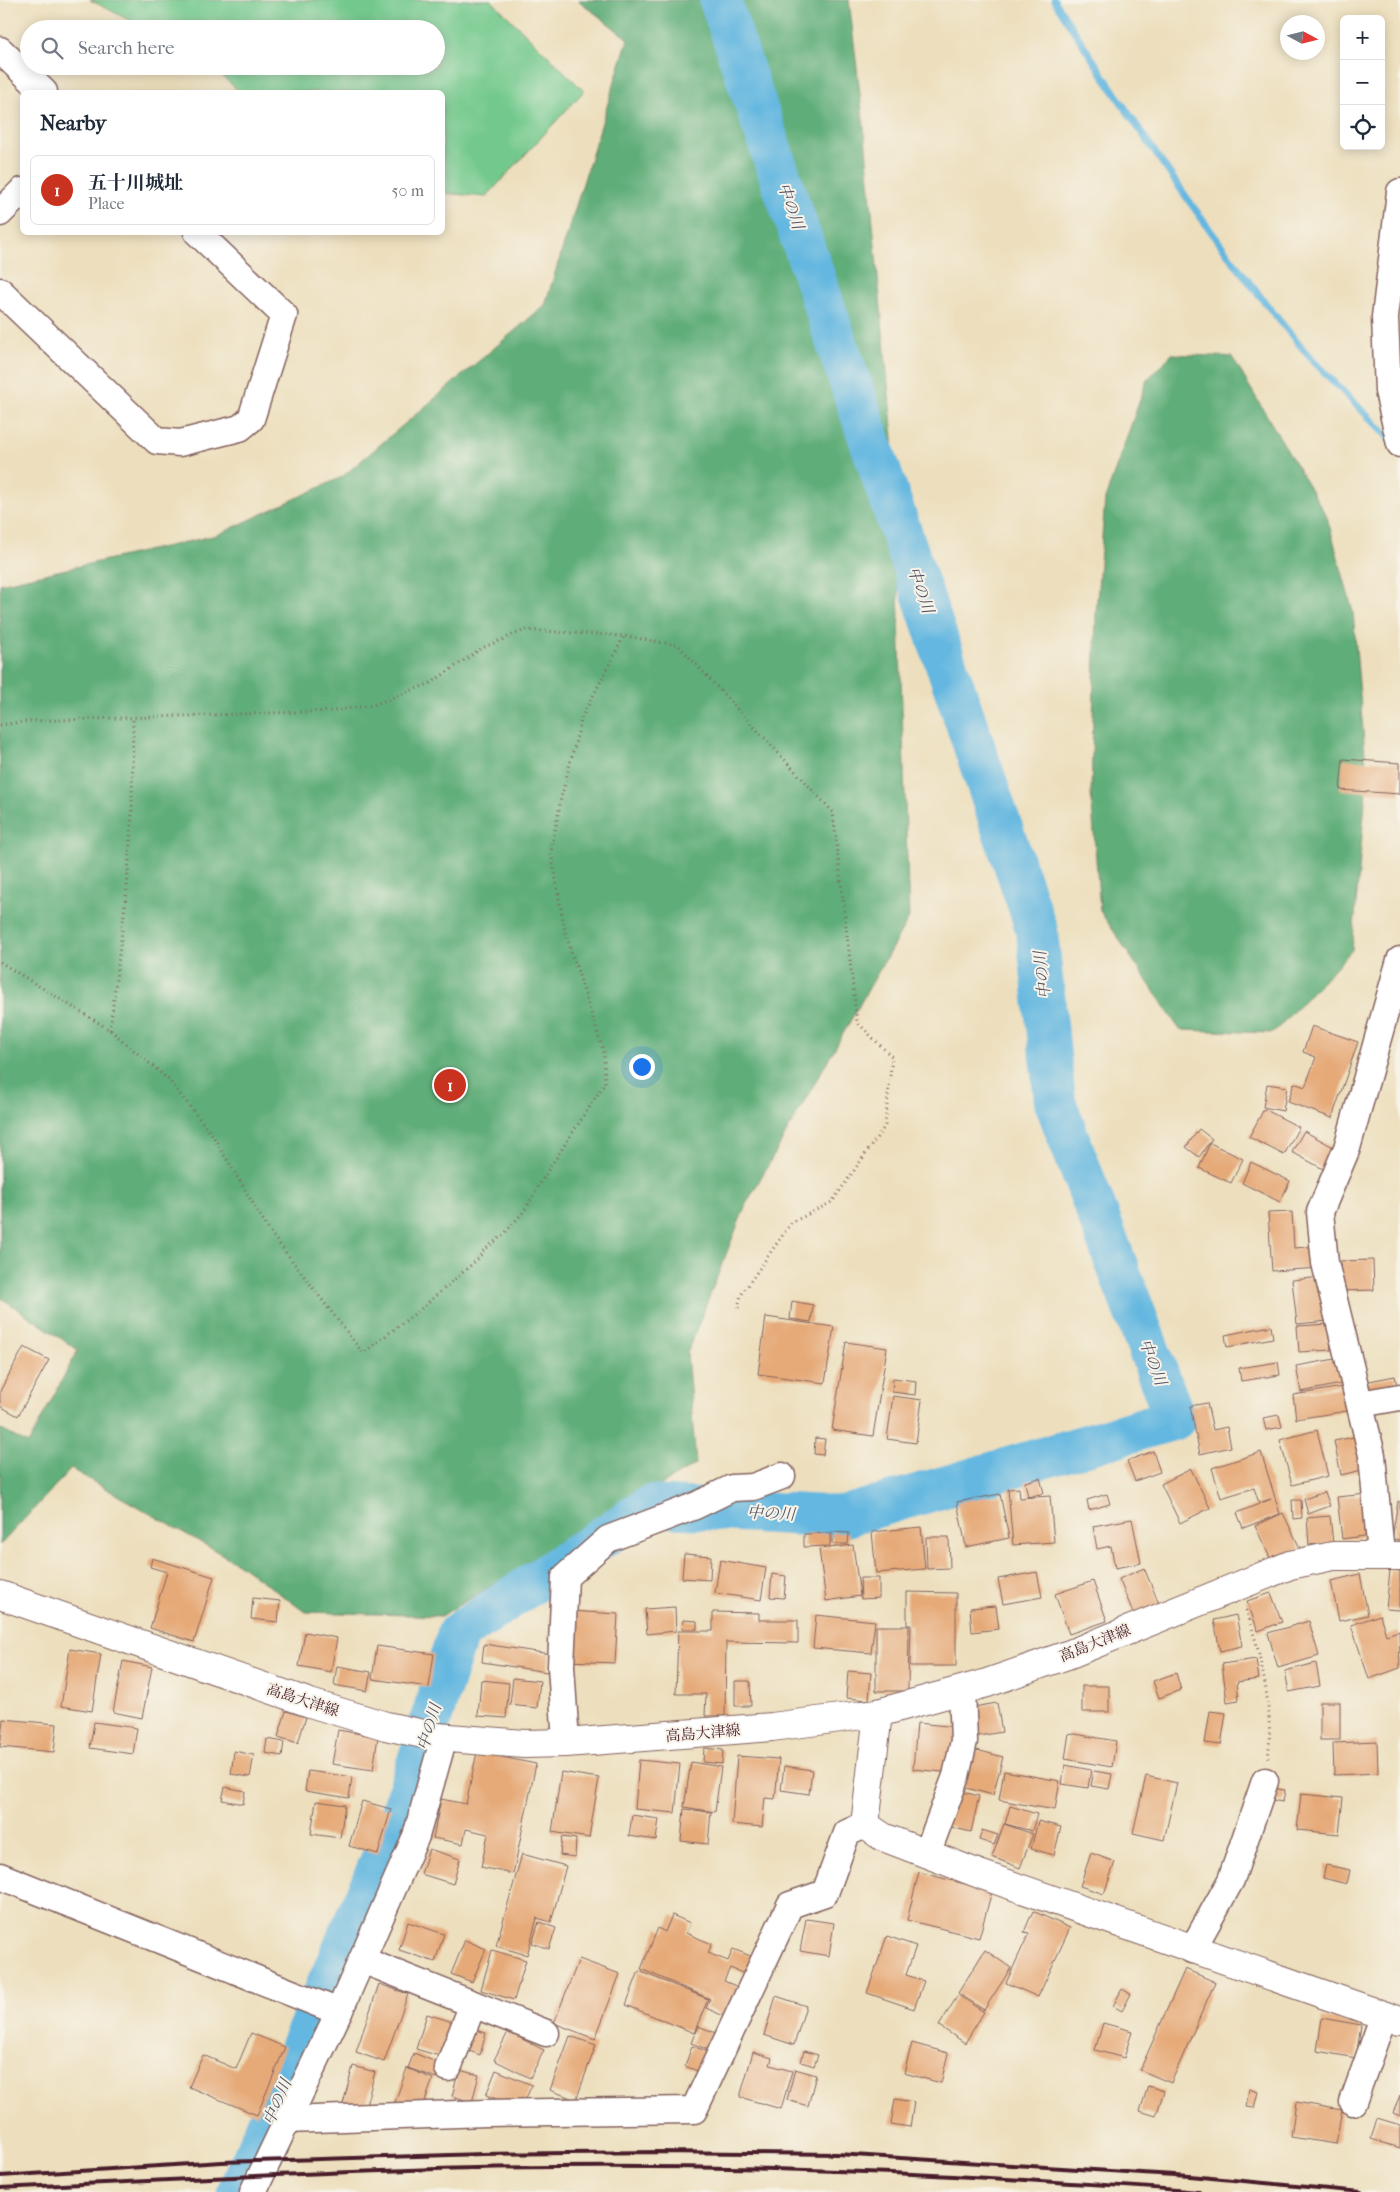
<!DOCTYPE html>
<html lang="en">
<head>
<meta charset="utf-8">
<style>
	:root { --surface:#fff; --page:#f6f6f7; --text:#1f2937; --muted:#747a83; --line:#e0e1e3; --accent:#c8321e }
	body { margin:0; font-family:"IM FELL French Canon","Noto Serif JP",serif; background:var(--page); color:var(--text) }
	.controls { position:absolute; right:15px; top:15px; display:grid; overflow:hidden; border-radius:8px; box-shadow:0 2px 12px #0003 }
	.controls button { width:45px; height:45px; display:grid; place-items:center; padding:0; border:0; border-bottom:1px solid var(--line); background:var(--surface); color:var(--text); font:25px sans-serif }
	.compass { position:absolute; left:1280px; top:15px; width:45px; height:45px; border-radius:50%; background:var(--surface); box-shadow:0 2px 12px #0003; rotate:97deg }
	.you { position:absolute; left:641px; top:1066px; width:18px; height:18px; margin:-12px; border:4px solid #fff; border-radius:50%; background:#1a73e8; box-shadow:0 0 0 8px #1a73e833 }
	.badge { display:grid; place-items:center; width:32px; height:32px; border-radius:50%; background:var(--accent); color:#fff; font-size:16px; font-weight:700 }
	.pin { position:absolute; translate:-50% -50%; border:2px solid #fff; box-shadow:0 1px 5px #0006 }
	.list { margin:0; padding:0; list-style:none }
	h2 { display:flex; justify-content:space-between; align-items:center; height:65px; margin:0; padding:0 20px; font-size:21px }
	h2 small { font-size:16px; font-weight:400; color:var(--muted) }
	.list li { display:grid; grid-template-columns:32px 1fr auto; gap:15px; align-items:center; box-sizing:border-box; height:70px; margin:0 10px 10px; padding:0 10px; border:1px solid var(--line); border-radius:8px }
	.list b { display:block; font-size:19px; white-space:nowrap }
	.list p { margin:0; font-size:16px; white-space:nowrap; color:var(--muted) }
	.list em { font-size:16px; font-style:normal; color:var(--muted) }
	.icon { flex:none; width:28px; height:28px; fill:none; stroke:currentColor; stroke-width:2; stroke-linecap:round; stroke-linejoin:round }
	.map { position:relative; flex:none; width:1400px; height:2192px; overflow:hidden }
	.search { position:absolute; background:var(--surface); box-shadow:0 2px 12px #0003; left:20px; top:20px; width:425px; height:55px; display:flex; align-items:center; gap:12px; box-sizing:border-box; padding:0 18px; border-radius:28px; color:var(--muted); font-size:19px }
	.panel { position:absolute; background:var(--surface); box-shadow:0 2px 12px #0003; left:20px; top:90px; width:425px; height:145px; border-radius:8px }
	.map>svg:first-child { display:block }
	.green { fill:#73c98d; stroke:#5e745c }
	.forest { fill:#5ead78; stroke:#546652 }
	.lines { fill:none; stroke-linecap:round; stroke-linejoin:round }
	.stream { stroke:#64b7e0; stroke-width:7 }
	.river { stroke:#64b7e0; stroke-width:42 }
	.building { fill:#e6aa79 }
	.street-casing { stroke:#83625e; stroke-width:29 }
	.secondary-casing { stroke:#83625e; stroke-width:30 }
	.path { stroke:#83625e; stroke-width:3; stroke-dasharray:1 4; stroke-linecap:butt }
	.street { stroke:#fff; stroke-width:26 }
	.secondary { stroke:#fff; stroke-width:28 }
	.rail { stroke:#4a1f2b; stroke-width:4 }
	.labels { text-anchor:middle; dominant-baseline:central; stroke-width:4; stroke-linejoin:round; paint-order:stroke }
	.street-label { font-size:15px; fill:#4a1f2b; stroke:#f7f3e8 }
	.water-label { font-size:16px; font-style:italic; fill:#53546a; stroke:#f7f3e8 }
</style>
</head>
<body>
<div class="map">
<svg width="1400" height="2192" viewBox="0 0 1400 2192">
	<rect width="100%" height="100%" fill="#f7f3e8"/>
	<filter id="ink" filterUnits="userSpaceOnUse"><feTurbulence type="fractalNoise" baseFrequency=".02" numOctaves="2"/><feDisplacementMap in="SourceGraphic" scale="10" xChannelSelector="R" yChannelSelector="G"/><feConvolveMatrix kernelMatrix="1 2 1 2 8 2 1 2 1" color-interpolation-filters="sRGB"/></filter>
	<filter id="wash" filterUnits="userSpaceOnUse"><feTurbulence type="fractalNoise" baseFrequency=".0096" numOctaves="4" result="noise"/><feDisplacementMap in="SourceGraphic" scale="20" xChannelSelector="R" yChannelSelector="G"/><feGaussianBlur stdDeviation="1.12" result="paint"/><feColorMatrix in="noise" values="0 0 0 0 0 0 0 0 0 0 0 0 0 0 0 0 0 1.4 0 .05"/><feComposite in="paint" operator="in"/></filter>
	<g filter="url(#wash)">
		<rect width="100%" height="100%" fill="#eddfbd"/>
		<polygon class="green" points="90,0 491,0 584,91 486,197 443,193 442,92 240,92 211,66 436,66 436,29 147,29"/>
		<g class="forest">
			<polygon points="578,0 849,0 865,137 893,438 909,918 746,1204 687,1353 696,1464 441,1616 305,1612 239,1564 71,1469 0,1545 0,1429 28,1444 78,1350 0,1297 0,584 217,535 342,477 545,305 628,39"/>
			<polygon points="1172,354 1232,357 1327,517 1353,612 1367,779 1352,950 1273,1033 1180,1030 1100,911 1091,793 1096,613 1105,499 1147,380"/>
		</g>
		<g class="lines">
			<path class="stream" d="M1054 0C1133 122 1214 244 1308 355 1334 384 1364 411 1390 439"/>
			<polyline class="river" points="238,2192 402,1812 458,1633 650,1506 842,1517 1175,1419 1055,1102 1037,931 720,0"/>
		</g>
		<g id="blocks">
			<g class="building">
				<polygon points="1343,759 1400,763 1400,794 1340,790"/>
				<polygon points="1312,1026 1358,1042 1332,1118 1288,1102 1294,1083 1305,1087 1316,1057 1303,1052"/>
				<polygon points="1267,1084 1287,1087 1283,1111 1263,1107"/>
				<polygon points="1264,1109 1299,1127 1284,1155 1249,1137"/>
				<polygon points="1199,1129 1212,1139 1199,1157 1186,1147"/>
				<polygon points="1304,1131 1335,1148 1323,1169 1292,1152"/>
				<polygon points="1210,1143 1243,1159 1231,1183 1199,1168"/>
				<polygon points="1251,1162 1290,1181 1280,1202 1242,1183"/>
				<polygon points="1292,1212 1294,1248 1320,1246 1321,1268 1272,1271 1268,1213"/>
				<polygon points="1373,1260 1374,1290 1341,1291 1340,1261"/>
				<polygon points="1323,1277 1328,1321 1297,1324 1292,1280"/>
				<polygon points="792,1301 813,1305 811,1322 790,1319"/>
				<polygon points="766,1317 834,1327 825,1383 758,1374"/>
				<polygon points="1329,1324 1331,1350 1299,1352 1297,1326"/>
				<polygon points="1271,1326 1273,1338 1227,1347 1225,1335"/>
				<polygon points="846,1342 887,1348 873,1436 832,1430"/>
				<polygon points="24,1347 49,1360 18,1416 0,1406 0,1391"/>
				<polygon points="1341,1358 1346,1383 1301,1392 1296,1366"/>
				<polygon points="1278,1362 1280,1375 1241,1381 1239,1368"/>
				<polygon points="1395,1376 1399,1394 1368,1400 1364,1382"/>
				<polygon points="893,1378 916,1381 915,1395 892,1392"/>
				<polygon points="1349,1386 1353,1410 1296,1419 1293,1395"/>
				<polygon points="893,1396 922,1400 916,1443 887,1439"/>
				<polygon points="1207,1403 1213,1430 1227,1427 1231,1447 1200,1454 1190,1406"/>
				<polygon points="1279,1415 1282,1427 1266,1430 1263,1418"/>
				<polygon points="1317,1430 1328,1476 1292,1485 1280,1440"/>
				<polygon points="1359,1436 1366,1469 1341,1475 1334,1441"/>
				<polygon points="815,1438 825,1439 823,1455 814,1454"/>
				<polygon points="1153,1451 1160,1472 1135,1481 1127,1461"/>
				<polygon points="1261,1452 1280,1514 1243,1528 1237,1513 1271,1499 1259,1503 1254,1488 1221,1498 1212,1468"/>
				<polygon points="1191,1469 1210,1508 1180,1523 1161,1484"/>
				<polygon points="1040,1478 1044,1493 1028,1497 1025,1482"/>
				<polygon points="1019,1488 1020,1498 1050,1496 1054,1542 1013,1545 1008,1489"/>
				<polygon points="1325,1492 1330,1506 1308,1514 1304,1499"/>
				<polygon points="1000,1494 1009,1538 966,1547 957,1502"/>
				<polygon points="1107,1494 1110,1504 1089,1510 1087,1500"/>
				<polygon points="1367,1494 1372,1535 1342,1539 1337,1497"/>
				<polygon points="1292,1500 1301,1500 1302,1518 1293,1519"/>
				<polygon points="1398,1501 1400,1502 1400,1540 1392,1539"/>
				<polygon points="1283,1513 1300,1548 1272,1562 1255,1526"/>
				<polygon points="1330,1516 1333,1543 1309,1545 1307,1518"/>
				<polygon points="1132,1519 1141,1563 1115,1568 1111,1546 1097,1549 1093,1526"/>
				<polygon points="921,1527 925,1569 876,1573 872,1532"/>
				<polygon points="832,1532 849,1533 848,1544 832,1544"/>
				<polygon points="830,1533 830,1546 804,1547 804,1534"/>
				<polygon points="926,1537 949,1537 950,1568 927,1569"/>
				<polygon points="853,1545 860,1596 826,1601 819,1549"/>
				<polygon points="684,1554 711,1556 710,1580 682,1578"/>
				<polygon points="152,1558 214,1577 194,1642 150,1628 167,1572 150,1567"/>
				<polygon points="720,1560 766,1568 761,1600 715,1593"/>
				<polygon points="1144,1568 1160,1606 1135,1617 1119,1579"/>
				<polygon points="1390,1570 1400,1571 1400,1610 1386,1609"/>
				<polygon points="1037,1572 1042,1597 1003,1604 998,1579"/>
				<polygon points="772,1574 786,1576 784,1598 770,1597"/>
				<polygon points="1360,1574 1368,1615 1339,1621 1331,1581"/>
				<polygon points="860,1578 879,1578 879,1598 861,1599"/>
				<polygon points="1093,1581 1107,1621 1069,1634 1055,1594"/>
				<polygon points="907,1592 956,1593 956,1666 910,1666 911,1625 907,1625"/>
				<polygon points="1271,1593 1282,1622 1258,1631 1247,1601"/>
				<polygon points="253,1598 280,1601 278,1622 251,1619"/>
				<polygon points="996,1606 999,1629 972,1632 970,1608"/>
				<polygon points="675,1607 676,1631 647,1634 645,1609"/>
				<polygon points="570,1611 618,1614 615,1663 567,1661"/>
				<polygon points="713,1612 759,1613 759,1620 798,1620 798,1643 726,1642 725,1716 705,1716 706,1694 676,1694 678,1631 713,1631"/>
				<polygon points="816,1615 875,1621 871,1653 813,1648"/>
				<polygon points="1236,1615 1242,1646 1220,1651 1214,1620"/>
				<polygon points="1380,1615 1386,1635 1399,1631 1400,1668 1369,1679 1351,1625"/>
				<polygon points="683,1620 697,1621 697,1629 682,1629"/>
				<polygon points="1309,1621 1319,1656 1278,1668 1268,1633"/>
				<polygon points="876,1626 909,1626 908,1691 876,1691"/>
				<polygon points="305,1632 337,1638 331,1672 299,1666"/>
				<polygon points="484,1644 550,1654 547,1672 482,1662"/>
				<polygon points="377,1646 434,1654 429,1687 372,1679"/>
				<polygon points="70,1649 101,1654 92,1711 61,1706"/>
				<polygon points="1256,1659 1259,1679 1237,1682 1239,1700 1227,1702 1222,1664"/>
				<polygon points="123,1661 152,1667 142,1718 113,1712"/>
				<polygon points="1316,1663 1320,1686 1289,1692 1285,1671"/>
				<polygon points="337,1666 371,1672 367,1691 334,1685"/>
				<polygon points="848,1671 871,1673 869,1700 846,1698"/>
				<polygon points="1176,1673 1181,1690 1159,1698 1153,1681"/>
				<polygon points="513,1678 540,1681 537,1708 510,1705"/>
				<polygon points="481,1680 509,1683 506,1718 478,1716"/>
				<polygon points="735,1681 750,1681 751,1706 735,1706"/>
				<rect x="1082" y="1686" width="27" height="26"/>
				<rect x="1320" y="1702" width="20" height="38"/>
				<polygon points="997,1703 1002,1732 973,1737 968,1708"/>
				<polygon points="286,1711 306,1717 298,1743 278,1737"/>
				<polygon points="1210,1711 1226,1713 1221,1745 1205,1743"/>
				<polygon points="3,1719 57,1724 54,1752 0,1747"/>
				<polygon points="94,1722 137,1728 133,1754 90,1748"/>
				<polygon points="917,1723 957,1727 952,1773 913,1769"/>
				<polygon points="338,1730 378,1737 373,1770 332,1764"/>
				<polygon points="1069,1733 1116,1741 1112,1767 1065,1759"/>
				<polygon points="267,1739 284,1742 282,1756 265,1753"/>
				<polygon points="1377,1741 1378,1773 1334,1775 1333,1743"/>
				<polygon points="704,1748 723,1750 722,1764 703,1762"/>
				<polygon points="969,1748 1003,1757 993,1795 959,1786"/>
				<polygon points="234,1751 254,1755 250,1777 231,1774"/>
				<polygon points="477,1752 536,1764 513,1874 481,1867 488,1834 466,1829 463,1844 433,1838 441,1799 466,1804"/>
				<polygon points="737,1756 779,1759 775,1799 765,1798 762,1827 732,1824"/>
				<polygon points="639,1760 680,1764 675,1813 635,1809"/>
				<polygon points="691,1762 721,1767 715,1812 684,1807"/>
				<polygon points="1065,1765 1091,1770 1088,1788 1062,1784"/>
				<polygon points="784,1766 812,1770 809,1794 781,1790"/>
				<polygon points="308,1771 352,1777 349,1798 305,1791"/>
				<polygon points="1004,1771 1060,1781 1055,1810 999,1800"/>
				<polygon points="1094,1771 1112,1774 1109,1789 1091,1786"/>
				<polygon points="561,1772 599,1778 589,1838 552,1832"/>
				<polygon points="1146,1776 1177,1783 1164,1840 1133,1833"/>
				<polygon points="225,1787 245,1791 243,1804 222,1800"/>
				<polygon points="1271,1788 1285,1790 1283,1802 1270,1800"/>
				<polygon points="955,1790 979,1796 971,1832 946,1826"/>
				<polygon points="1301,1794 1343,1798 1339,1834 1297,1830"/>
				<polygon points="316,1801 345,1805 340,1838 311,1834"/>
				<polygon points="362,1801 391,1809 378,1854 349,1846"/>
				<polygon points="1010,1806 1037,1814 1032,1831 1005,1824"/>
				<polygon points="684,1809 711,1812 708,1844 681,1841"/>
				<polygon points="632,1815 659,1819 656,1840 629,1836"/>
				<polygon points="1038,1821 1061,1827 1054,1855 1031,1849"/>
				<polygon points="1004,1824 1033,1834 1020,1868 992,1857"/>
				<polygon points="982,1830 998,1835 994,1845 979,1840"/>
				<polygon points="562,1837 576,1839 575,1857 560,1855"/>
				<polygon points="429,1849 460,1859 453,1884 421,1874"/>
				<polygon points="1091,1853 1115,1862 1104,1894 1080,1886"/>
				<polygon points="522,1854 566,1866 551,1922 537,1918 527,1955 496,1946"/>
				<polygon points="1326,1865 1350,1870 1347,1884 1323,1878"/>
				<polygon points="919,1872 992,1891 979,1938 907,1920"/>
				<polygon points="1033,1911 1070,1928 1038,1997 1006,1983 1029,1933 1024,1932"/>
				<polygon points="672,1915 690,1923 686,1933 712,1944 708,1953 728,1961 733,1949 753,1957 745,1974 730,1968 724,1981 738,1987 726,2017 706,2008 710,1999 641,1969 658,1928 665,1932"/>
				<polygon points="806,1919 834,1923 829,1956 800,1951"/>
				<polygon points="408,1922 444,1934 435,1962 399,1950"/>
				<polygon points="539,1922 556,1928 549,1949 532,1943"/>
				<polygon points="887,1936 916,1946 906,1975 924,1981 914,2009 867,1993"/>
				<polygon points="465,1940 486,1949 472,1982 451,1974"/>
				<polygon points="492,1950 526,1960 514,2000 481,1990"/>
				<polygon points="985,1950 1011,1968 984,2010 958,1993"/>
				<polygon points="579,1959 620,1974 595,2039 554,2023"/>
				<polygon points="1185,1969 1215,1982 1171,2083 1140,2070"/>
				<polygon points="639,1971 708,1999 694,2033 626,2005"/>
				<polygon points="379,1984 408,1994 384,2062 356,2052"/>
				<polygon points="1122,1989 1131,1994 1122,2011 1113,2006"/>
				<polygon points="958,1995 984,2012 965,2043 939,2026"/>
				<polygon points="776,1996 806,2006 794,2045 764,2035"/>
				<polygon points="427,2014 456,2023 446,2058 416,2049"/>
				<polygon points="1322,2018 1361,2025 1356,2058 1317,2051"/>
				<polygon points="1103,2023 1132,2031 1124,2058 1095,2050"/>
				<polygon points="698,2026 721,2035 714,2052 691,2043"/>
				<polygon points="472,2029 486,2033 480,2055 466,2050"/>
				<polygon points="508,2032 544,2050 530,2078 494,2060"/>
				<polygon points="251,2033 285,2047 257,2115 189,2087 203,2055 236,2069"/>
				<polygon points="570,2036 596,2045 576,2100 550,2090"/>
				<polygon points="912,2043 948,2053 941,2083 904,2073"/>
				<polygon points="692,2046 710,2052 702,2073 685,2066"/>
				<polygon points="804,2051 818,2055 814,2066 801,2062"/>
				<polygon points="753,2052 772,2058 770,2065 792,2071 781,2109 740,2097"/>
				<polygon points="414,2053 441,2064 436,2078 408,2068"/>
				<polygon points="353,2066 375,2072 365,2109 343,2104"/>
				<polygon points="407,2068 433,2079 421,2112 395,2102"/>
				<polygon points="795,2069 816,2075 808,2106 787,2100"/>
				<polygon points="459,2070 479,2075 472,2102 452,2096"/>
				<polygon points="496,2070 532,2085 521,2109 486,2095"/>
				<polygon points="1148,2086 1164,2091 1156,2116 1140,2111"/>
				<polygon points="1249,2089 1258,2092 1254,2108 1246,2107"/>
				<polygon points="1400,2095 1400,2116 1393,2113"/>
				<polygon points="895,2099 914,2102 910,2127 891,2124"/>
				<polygon points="1296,2102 1342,2110 1336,2144 1291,2137"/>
				<polygon points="1377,2118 1400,2125 1400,2148 1371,2139"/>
			</g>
		</g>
	</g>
	<g filter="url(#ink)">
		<use href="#blocks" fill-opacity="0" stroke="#83625e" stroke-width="1"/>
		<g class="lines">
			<defs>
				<g id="street">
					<polyline points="0,50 44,92"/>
					<polyline points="1400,192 1385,317 1388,391 1400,444"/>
					<polyline points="0,213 22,191"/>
					<polyline points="0,291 157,441 180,443 240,428 251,419 284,315 197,232"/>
					<polyline points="1360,1404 1400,1397"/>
					<polyline points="1381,1555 1372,1455 1325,1263 1320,1212 1347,1148 1400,960"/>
					<polyline points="566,1743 561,1666 565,1577 608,1539 695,1506 732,1488 753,1487 782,1476"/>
					<polyline points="927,1854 956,1776 964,1741 962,1690"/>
					<polyline points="0,1876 339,2012"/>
					<polyline points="1192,1950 1231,1880 1265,1781"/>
					<polyline points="362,1960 546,2033"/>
					<polyline points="448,2068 473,2004"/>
					<polyline points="1353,2102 1384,2015"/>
					<polyline points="287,2120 486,2113 694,2110 790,1905 825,1893 847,1833 865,1825"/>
					<polyline points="253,2192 339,2012 416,1836 444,1737"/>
				</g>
				<g id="secondary">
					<polyline points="0,1595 310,1703 386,1726 437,1737 524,1744 566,1743 772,1727 878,1713 987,1683 1070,1654 1290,1565 1333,1556 1400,1556"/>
					<polyline points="878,1713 865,1825 883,1837 982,1875 1400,2021"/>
				</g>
			</defs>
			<use href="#street" class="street-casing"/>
			<use href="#secondary" class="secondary-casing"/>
			<g class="path">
				<polyline points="0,725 30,721 332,711 373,705 431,683 482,648 525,630 624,636 678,645 833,812 857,1022 892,1057 885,1126 832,1202 791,1223 741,1295 738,1308"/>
				<polyline points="0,962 110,1030 169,1080 213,1136 270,1232 363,1353 421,1309 479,1258 482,1252 504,1234 525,1210 545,1175 605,1083 604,1053 565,932 551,852 561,798 582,717 624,636"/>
				<polyline points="110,1030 127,889 132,810 133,718"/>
				<path d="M1246 1610C1261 1652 1274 1714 1268 1758"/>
			</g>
			<use href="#street" class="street"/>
			<use href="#secondary" class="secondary"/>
			<g class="rail">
				<polyline points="0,2176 222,2162 482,2154 657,2152 837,2154 1190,2176 1361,2192"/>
				<path d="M0 2188C159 2180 317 2172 476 2168 669 2164 862 2169 1055 2182 1103 2185 1151 2187 1199 2192"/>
			</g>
		</g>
	</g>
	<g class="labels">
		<g class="street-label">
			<text transform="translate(1095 1643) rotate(-22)">高島大津線</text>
			<text transform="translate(303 1700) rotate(18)">高島大津線</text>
			<text transform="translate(703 1733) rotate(-5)">高島大津線</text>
		</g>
		<g class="water-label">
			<text transform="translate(791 206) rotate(71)">中の川</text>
			<text transform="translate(921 590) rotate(71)">中の川</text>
			<text transform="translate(1042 975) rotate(-96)">中の川</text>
			<text transform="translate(1153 1362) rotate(69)">中の川</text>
			<text transform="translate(771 1513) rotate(3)">中の川</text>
			<text transform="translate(429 1727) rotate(-73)">中の川</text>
			<text transform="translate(277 2102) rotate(-67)">中の川</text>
		</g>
	</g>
</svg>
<div class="controls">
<button>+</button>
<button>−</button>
<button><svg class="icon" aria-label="locate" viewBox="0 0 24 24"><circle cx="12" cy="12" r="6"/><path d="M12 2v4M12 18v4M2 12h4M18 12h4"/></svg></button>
</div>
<svg class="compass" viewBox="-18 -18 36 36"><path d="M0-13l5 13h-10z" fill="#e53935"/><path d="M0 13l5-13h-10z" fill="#747a83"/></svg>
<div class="you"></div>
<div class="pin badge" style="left:450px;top:1085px">1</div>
<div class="search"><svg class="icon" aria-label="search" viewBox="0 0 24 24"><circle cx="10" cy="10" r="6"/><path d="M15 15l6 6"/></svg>Search here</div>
<section class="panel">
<h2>Nearby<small></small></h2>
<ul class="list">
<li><span class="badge">1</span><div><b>五十川城址</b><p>Place</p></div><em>50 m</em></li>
</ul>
</section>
</div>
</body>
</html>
